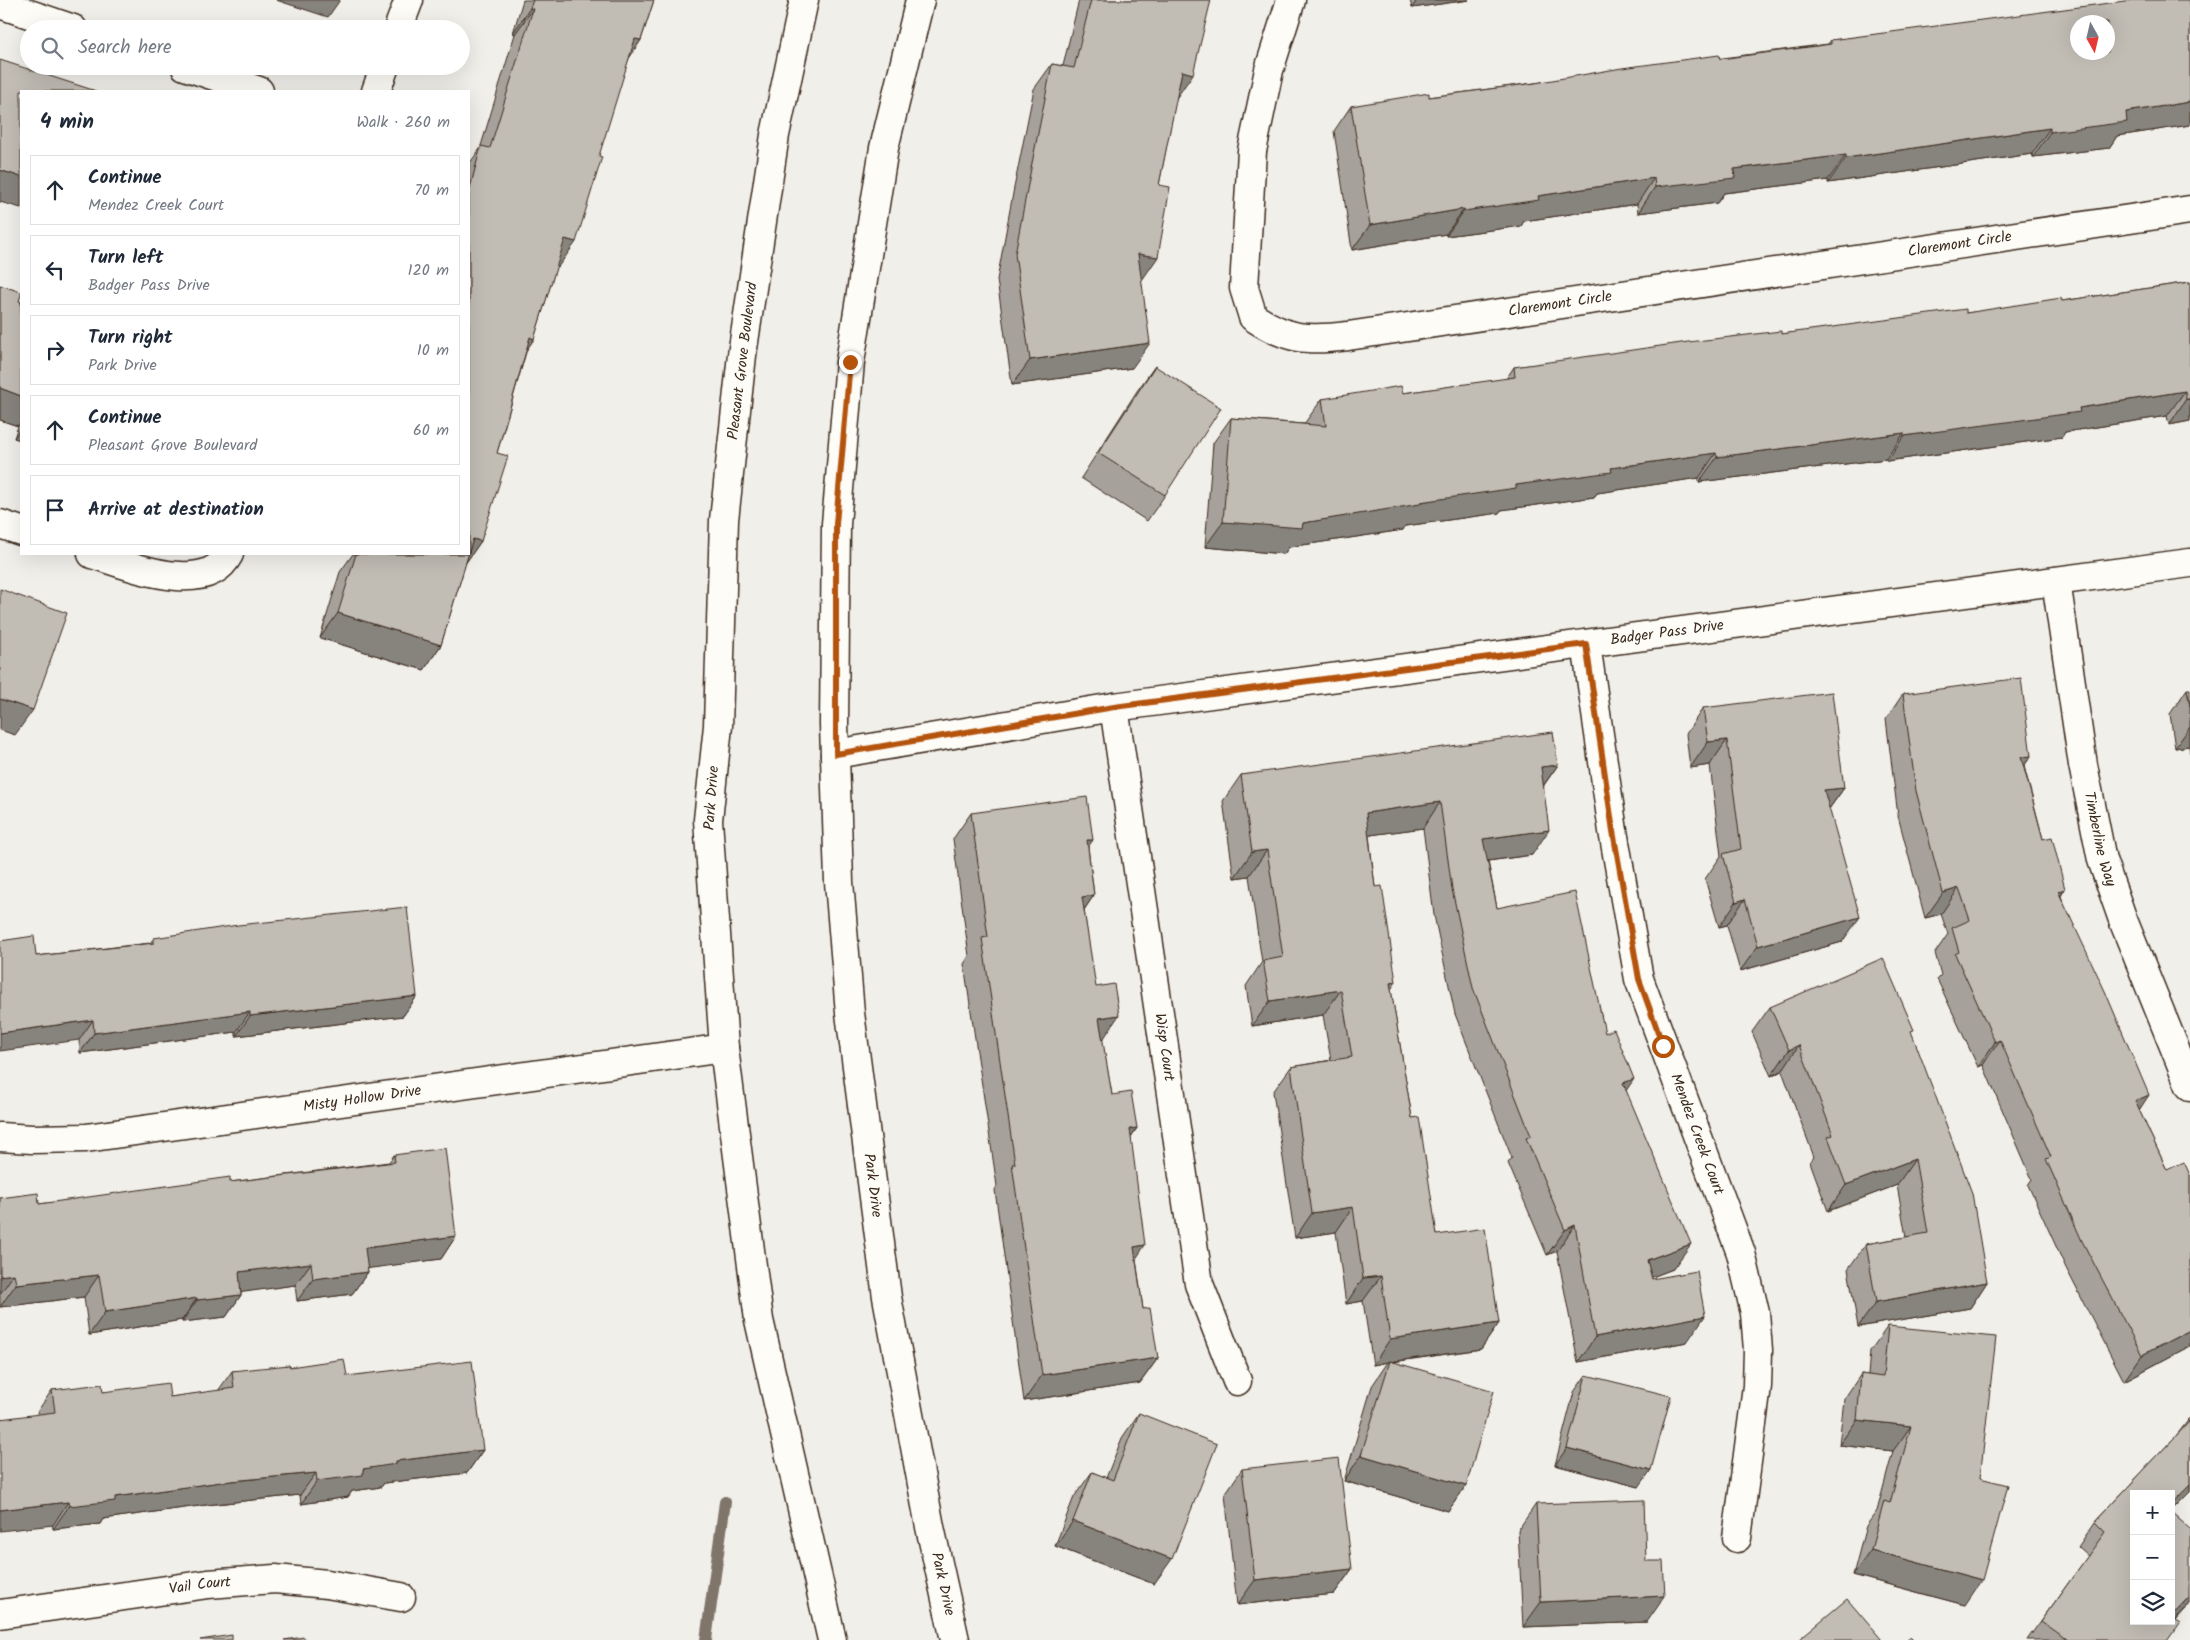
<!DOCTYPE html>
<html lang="en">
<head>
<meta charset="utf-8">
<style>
	:root { --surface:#fff; --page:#f6f6f7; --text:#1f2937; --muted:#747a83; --line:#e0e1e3 }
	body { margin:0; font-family:Kalam,sans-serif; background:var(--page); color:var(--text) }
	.controls { position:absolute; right:15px; bottom:15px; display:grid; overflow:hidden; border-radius:0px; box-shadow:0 5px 20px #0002 }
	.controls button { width:45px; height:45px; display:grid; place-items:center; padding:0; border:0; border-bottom:1px solid var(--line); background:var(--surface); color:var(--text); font:25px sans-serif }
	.compass { position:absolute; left:2070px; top:15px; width:45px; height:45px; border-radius:50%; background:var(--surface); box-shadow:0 5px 20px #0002; rotate:172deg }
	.stop { position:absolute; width:15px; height:15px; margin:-11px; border:4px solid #b45309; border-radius:50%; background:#fff }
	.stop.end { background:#b45309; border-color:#fff; box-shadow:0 1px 5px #0008 }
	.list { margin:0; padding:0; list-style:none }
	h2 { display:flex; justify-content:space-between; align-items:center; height:65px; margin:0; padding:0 20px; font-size:21px }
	h2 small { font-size:16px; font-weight:400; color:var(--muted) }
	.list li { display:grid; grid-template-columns:32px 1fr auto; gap:15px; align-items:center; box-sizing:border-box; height:70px; margin:0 10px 10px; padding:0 10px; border:1px solid var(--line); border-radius:0px }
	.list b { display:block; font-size:19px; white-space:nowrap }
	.list p { margin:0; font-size:16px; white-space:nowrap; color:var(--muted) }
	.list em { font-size:16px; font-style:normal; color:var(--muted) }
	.icon { flex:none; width:28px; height:28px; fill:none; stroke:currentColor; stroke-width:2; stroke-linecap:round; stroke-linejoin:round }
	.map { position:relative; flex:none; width:2190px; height:1640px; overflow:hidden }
	.search { position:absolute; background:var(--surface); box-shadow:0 5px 20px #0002; left:20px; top:20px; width:450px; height:55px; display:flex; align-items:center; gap:12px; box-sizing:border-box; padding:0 18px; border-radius:28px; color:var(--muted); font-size:19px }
	.panel { position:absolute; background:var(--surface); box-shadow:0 5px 20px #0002; left:20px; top:90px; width:450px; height:465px; border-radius:0px }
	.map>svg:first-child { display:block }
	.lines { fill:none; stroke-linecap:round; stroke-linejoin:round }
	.stream { stroke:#80746b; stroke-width:12 }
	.minor-casing { stroke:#3b2a1e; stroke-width:31 }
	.secondary-casing { stroke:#3b2a1e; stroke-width:31 }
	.minor { stroke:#fdfcf7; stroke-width:28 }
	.secondary { stroke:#fdfcf7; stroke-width:28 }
	.wall { fill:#a6a29b; stroke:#3b2a1e }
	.shaded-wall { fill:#87847e; stroke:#3b2a1e }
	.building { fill:#c1bcb4; stroke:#3b2a1e; fill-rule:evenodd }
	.route { stroke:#b45309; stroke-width:6 }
	.labels { text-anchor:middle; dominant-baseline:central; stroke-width:5; stroke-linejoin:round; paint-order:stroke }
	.street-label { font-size:15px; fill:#3b2a1e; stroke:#fdfcf7 }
</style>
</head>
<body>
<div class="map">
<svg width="2190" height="1640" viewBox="0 0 2190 1640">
	<rect width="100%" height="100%" fill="#f1efea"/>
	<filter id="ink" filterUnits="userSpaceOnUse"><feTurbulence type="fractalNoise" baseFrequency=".02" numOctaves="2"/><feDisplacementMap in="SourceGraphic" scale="10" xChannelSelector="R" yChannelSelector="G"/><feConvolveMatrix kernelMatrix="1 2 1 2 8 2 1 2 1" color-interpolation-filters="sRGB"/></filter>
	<g filter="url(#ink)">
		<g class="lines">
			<polyline class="stream" points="706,1640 725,1502"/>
			<defs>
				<g id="minor">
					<path id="s1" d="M1291 0 1269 70 1252 151 1244 288 1253 317C1288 340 1307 341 1348 336L2190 210"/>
					<polyline points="0,4 73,29"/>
					<polyline points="398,29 409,0"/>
					<polyline points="185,66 259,91"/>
					<polyline points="376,91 385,66"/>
					<polyline points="0,524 21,531"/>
					<path d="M92 554C128 565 206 598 229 554"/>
					<path id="s2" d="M2056 581 2083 765 2102 860 2123 920 2190 1086"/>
					<path id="s3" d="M1586 644 1613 831 1639 979 1741 1253 1755 1313 1758 1350 1757 1386 1737 1538"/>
					<path id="s4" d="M1114 707 1199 1284 1237 1381"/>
					<path id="s5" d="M835 754 1114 707 2190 563"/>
					<path id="s6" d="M0 1137 32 1139 86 1138 724 1048"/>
					<path id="s7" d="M0 1614 208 1584 275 1579 327 1584 401 1597"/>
				</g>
				<g id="secondary">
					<polyline points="804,0 775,135 742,355 724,520 718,726 708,820 724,1048 759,1320 832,1640"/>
					<path id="s8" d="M920 0 884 148 850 362 836 524 834 724 839 882 850 1013 887 1297 930 1527 955 1640"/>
				</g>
			</defs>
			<use href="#minor" class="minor-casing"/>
			<use href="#secondary" class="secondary-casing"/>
			<use href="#minor" class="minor"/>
			<use href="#secondary" class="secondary"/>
		</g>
		<g class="wall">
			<polygon points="523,0 654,0 641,40 629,58 558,267 556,267 534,339 527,349 497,453 481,541 466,562 441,645 424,670 320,638 340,572 353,554 469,554 469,164 480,149 515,34 513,33"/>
			<polygon points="1079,0 1211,0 1176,98 1159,185 1141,280 1132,368 1012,385 997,280 1014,188 1034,89 1052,64 1063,66"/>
			<polygon points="1410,0 1469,0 1412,8"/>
			<polygon points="2190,0 2190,125 2117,136 2109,148 2033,157 2032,154 1828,183 1828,180 1724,193 1717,203 1638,213 1637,204 1524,221 1521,226 1446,236 1446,234 1352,250 1334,131 1351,106 1429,97 1828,44 1831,40"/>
			<polygon points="2190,282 2190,421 2169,425 2167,416 2065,432 2062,437 1887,461 1886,459 1699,482 1699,478 1597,493 1594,497 1501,510 1499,513 1405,526 1403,530 1289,547 1284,554 1205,547 1213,443 1231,418 1304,424 1322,399 1403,393 1506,379 1514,367 1781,334 1966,313 2062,301"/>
			<polygon points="0,285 19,301 21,302 21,440 14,438 18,426 0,420"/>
			<polygon points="1155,366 1165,495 1147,521 1081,478 1137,391"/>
			<polygon points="2187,689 2190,706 2190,753 2189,746 2175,748 2170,714"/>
			<polygon points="1903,694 2031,756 2024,766 2043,839 2065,889 2061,896 2139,1110 2167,1170 2190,1175 2190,1346 2124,1381 2065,1266 2028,1185 2032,1179 1983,1065 1978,1067 1937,979 1941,975 1935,953 1948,934 1941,914 1925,918 1898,816 1886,719"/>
			<polygon points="1703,708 1844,788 1829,809 1842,942 1740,971 1727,925 1719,927 1705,879 1721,856 1710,765 1690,768 1686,734"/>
			<polygon points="1558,765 1544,785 1532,855 1488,861 1497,908 1605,1033 1626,1091 1673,1269 1651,1277 1652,1279 1687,1342 1578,1362 1557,1251 1547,1255 1508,1163 1512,1158 1455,1014 1434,915 1423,828 1369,835 1375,887 1391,990 1412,1118 1437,1235 1499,1323 1481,1349 1393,1362 1466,1486 1448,1511 1344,1481 1372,1386 1388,1362 1373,1365 1363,1301 1346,1304 1336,1232 1295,1238 1273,1092 1291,1067 1331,1060 1323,1015 1252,1026 1246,986 1262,962 1249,876 1234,878 1223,801 1241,775"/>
			<polygon points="971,813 1088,847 1094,895 1084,910 1102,1039 1112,1095 1137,1128 1131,1137 1136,1259 1143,1309 1158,1358 1140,1383 1024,1401 995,1190 997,1186 964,964 969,956 953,839"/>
			<polygon points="154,938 417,996 403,1016 236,1036 236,1032 80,1053 79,1040 36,956 150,943"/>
			<polygon points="1770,1007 1911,1033 1987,1282 1970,1308 1858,1327 1848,1269 1866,1244 1906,1237 1897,1185 1828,1211 1810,1162 1814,1157 1782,1071 1771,1076 1752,1032"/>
			<polygon points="394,1155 456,1236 441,1259 367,1268 368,1272 352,1294 297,1301 295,1285 241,1292 241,1295 226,1317 182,1322 182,1320 89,1335 84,1297 0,1307 0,1198 39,1204 230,1182 389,1162"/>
			<polygon points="1888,1326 1965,1605 1853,1575 1866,1526 1877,1511 1893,1451 1839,1445 1844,1399 1861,1374 1868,1375 1870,1351"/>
			<polygon points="290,1367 347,1376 483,1450 467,1473 384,1483 381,1487 352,1491 348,1497 301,1504 300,1495 206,1505 103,1519 100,1524 53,1529 37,1412 52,1390 103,1392 170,1397 218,1391 232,1371"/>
			<polygon points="1586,1375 1639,1487 1555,1465 1574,1392"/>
			<polygon points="1139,1413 1154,1584 1055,1546 1074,1497 1092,1472 1106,1478 1122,1438"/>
			<polygon points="2190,1418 2190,1492 2134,1494 2190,1602 2174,1620 2167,1640 2027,1640 2088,1556 2078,1547 2095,1522 2176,1436"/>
			<polygon points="1242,1469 1352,1569 1334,1594 1237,1605 1225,1494"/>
			<polygon points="1536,1504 1647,1622 1523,1627 1518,1530"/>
		</g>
		<g class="shaded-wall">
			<polygon points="276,0 340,0 328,17"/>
			<polygon points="1417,0 1469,0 1412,8"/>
			<polygon points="530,8 533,9 515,34 513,33"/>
			<polygon points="635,39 641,40 624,66"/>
			<polygon points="1182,71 1193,74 1175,100"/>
			<polygon points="2190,102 2190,125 2117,136 2109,148 2033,157 2050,132 2126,112"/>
			<polygon points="2050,128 2032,154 1828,183 1846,158"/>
			<polygon points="1846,155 1828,180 1724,193 1717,203 1638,213 1655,187 1734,169"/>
			<polygon points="0,170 21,177 21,208 0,202"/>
			<polygon points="1654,178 1637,204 1524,221 1521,226 1446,236 1464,211 1538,196"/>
			<polygon points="1464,209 1446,234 1352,250 1370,225"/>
			<polygon points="565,239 576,242 558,267 547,264"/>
			<polygon points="1138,254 1158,257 1140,283"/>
			<polygon points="530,337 534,339 517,364"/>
			<polygon points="1150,343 1132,368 1012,385 1030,360"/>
			<polygon points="0,388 21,396 21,421 18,426 0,420"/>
			<polygon points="2185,391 2167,416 2065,432 2062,437 1887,461 1904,436"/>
			<polygon points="2186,399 2190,399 2190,421 2169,425"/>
			<polygon points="21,428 21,440 14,438"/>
			<polygon points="1904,433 1886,459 1699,482 1717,457"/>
			<polygon points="1716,453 1699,478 1597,493 1594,497 1501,510 1499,513 1405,526 1403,530 1289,547 1284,554 1205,547 1223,522 1303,523 1611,468"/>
			<polygon points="473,539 481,541 463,567"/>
			<polygon points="338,613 441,645 424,670 320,638"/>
			<polygon points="0,699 33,710 15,735 0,730"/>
			<polygon points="2190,727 2190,744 2189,746 2175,748"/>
			<polygon points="1727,740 1710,765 1690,768 1708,742"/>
			<polygon points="2031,756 2013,781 2021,757"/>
			<polygon points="1558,765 1540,790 1541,767"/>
			<polygon points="1844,788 1826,813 1824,790"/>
			<polygon points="1440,802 1423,828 1348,838 1366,813"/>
			<polygon points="1549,830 1532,855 1465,864 1483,839"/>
			<polygon points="1087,840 1093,840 1075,865"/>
			<polygon points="1267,850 1249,876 1234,878 1252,852"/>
			<polygon points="1959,888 1941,914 1925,918 1943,893"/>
			<polygon points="2065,889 2048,914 2058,891"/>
			<polygon points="1094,895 1077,920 1082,897"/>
			<polygon points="1745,899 1727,925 1719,927 1736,902"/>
			<polygon points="1860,917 1842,942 1740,971 1758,946"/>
			<polygon points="1396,982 1379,1007 1390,983"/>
			<polygon points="1341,990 1323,1015 1252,1026 1270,1001"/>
			<polygon points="417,996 403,1016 236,1036 250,1016"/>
			<polygon points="250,1012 236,1032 80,1053 94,1033"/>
			<polygon points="1119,1015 1102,1041 1099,1018"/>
			<polygon points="93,1020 79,1040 0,1051 0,1033"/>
			<polygon points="2000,1040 1983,1065 1978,1067 1995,1042"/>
			<polygon points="1799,1045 1782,1071 1771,1076 1789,1050"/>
			<polygon points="1634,1079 1617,1104 1623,1083"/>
			<polygon points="2149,1095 2132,1121 2135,1101"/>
			<polygon points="1137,1128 1119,1154 1130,1129"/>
			<polygon points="1915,1159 1897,1185 1828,1211 1846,1185"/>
			<polygon points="1353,1207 1336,1232 1295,1238 1312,1213"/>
			<polygon points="1575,1225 1557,1251 1547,1255 1565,1230"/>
			<polygon points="456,1236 441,1259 349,1271 365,1248"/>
			<polygon points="1691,1244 1673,1269 1629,1286 1647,1260"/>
			<polygon points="1145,1245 1128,1271 1134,1247"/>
			<polygon points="311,1263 295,1285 223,1295 239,1272"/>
			<polygon points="368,1272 352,1294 297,1301 313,1279"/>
			<polygon points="14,1274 0,1294 0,1276"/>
			<polygon points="99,1275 84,1297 0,1307 16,1284"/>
			<polygon points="1381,1276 1363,1301 1346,1304 1363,1278"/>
			<polygon points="1987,1282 1970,1308 1858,1327 1876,1302"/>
			<polygon points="241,1295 226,1317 182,1322 197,1300"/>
			<polygon points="197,1298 182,1320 89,1335 105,1312"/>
			<polygon points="1705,1316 1687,1342 1578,1362 1595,1337"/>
			<polygon points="1499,1323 1481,1349 1389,1362 1390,1361 1388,1362 1373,1365 1390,1339"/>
			<polygon points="2190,1330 2190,1346 2124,1381 2142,1355"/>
			<polygon points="1158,1358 1140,1383 1024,1401 1042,1375"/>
			<polygon points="1857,1420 1911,1426 1893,1451 1839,1445"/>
			<polygon points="1567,1448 1651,1470 1639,1487 1555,1465"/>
			<polygon points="483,1450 467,1473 384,1483 381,1487 352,1491 348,1497 301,1504 317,1481 396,1461"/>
			<polygon points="1361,1455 1466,1486 1448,1511 1344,1481"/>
			<polygon points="316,1473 300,1495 206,1505 103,1519 100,1524 53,1529 69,1506 115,1497 221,1482"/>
			<polygon points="2190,1485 2190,1492 2171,1511 2171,1504"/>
			<polygon points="68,1502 53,1525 0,1531 0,1510"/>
			<polygon points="1073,1521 1172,1559 1154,1584 1055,1546"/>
			<polygon points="1871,1550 1982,1580 1965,1605 1853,1575"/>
			<polygon points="1352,1569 1334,1594 1237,1605 1255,1580"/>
			<polygon points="1665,1596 1647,1622 1523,1627 1541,1602"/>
			<polygon points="2190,1596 2190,1602 2154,1640 2171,1621 2171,1616"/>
		</g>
		<g class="building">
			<polygon points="533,0 654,0 641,40 635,39 599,156 602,157 576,242 565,239 534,339 530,337 497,453 508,456 481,541 473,539 441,645 338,613 356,554 469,554 469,192 481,146 490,148 533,9 530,8"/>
			<polygon points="1091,0 1211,0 1193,74 1182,71 1159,185 1170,187 1158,257 1138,254 1150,343 1030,360 1015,254 1032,163 1052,64 1074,68"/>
			<path d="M2132 0H2190V102L2126 112 2127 122 2050 132V128L1846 158V155L1734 169 1735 178 1655 187 1654 178 1538 196 1539 200 1464 211V209L1370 225 1351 106 1429 93V97L1535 83 1622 68 1719 55 1720 59 1831 44V40ZM2078 22H2108V52H2078Z"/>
			<polygon points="0,60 96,91 21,91 21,177 0,170"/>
			<polygon points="2190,282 2190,399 2186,399 2185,391 2079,408 2080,412 1904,436 1904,433 1717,457 1716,453 1611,468 1612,472 1516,485 1516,488 1420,502 1420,504 1303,523 1302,528 1223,522 1231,418 1326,426 1322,399 1401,386 1403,393 1515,377 1514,367 1688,342 1781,331 1781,334 1966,309 1966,313 2061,298 2062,301"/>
			<polygon points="0,285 21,292 21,295 19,301 21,302 21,396 0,388"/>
			<polygon points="1155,366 1221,408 1165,495 1098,453"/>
			<polygon points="0,589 67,613 33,710 0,699"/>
			<polygon points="2021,678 2031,756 2021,757 2043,839 2052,837 2065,889 2058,891 2105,991 2149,1095 2135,1101 2167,1170 2184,1162 2190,1175 2190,1330 2142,1355 2082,1241 2046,1159 2051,1157 2000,1040 1995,1042 1955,954 1959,952 1952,928 1970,920 1959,888 1943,893 1916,791 1903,694"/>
			<polygon points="2187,689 2190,689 2190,706"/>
			<polygon points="1832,692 1844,788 1824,790 1860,917 1758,946 1745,899 1736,902 1723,854 1741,849 1727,740 1708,742 1703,708"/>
			<polygon points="1553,732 1558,765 1541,767 1549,830 1483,839 1497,908 1575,892 1605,1033 1614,1029 1634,1079 1623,1083 1691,1244 1647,1260 1652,1279 1697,1271 1705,1316 1595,1337 1575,1225 1565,1230 1526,1138 1531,1136 1473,988 1452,889 1440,802 1366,813 1375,887 1382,886 1396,982 1390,983 1412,1118 1419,1117 1437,1235 1485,1228 1499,1323 1390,1339 1381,1276 1363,1278 1353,1207 1312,1213 1291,1067 1352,1057 1341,990 1270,1001 1263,961 1283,957 1267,850 1252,852 1241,775"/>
			<polygon points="1087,797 1093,840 1087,840 1094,895 1082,897 1096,987 1114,984 1119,1015 1099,1018 1112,1095 1131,1092 1137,1128 1130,1129 1145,1245 1134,1247 1143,1309 1150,1308 1158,1358 1042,1375 1012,1164 1015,1164 982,938 988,937 971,813"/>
			<polygon points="407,907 417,996 250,1016 250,1012 94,1033 93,1020 0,1033 0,941 34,936 36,956 154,943 154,938 238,925"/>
			<polygon points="1883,958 1914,1030 1911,1031 1972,1193 1987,1282 1876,1302 1866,1244 1928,1233 1915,1159 1846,1185 1828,1137 1833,1135 1799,1045 1789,1050 1770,1007"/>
			<polygon points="445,1148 456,1236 365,1248 368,1272 313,1279 311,1263 239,1272 241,1295 197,1300 197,1298 105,1312 99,1275 16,1284 14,1274 0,1276 0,1198 38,1193 39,1204 230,1177 230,1182 395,1162 394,1155"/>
			<polygon points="1888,1326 1996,1337 1980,1478 2008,1485 1982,1580 1871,1550 1884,1501 1890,1503 1911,1426 1857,1420 1861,1374 1883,1377"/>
			<polygon points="344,1359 347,1376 472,1361 483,1450 396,1461 396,1464 363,1469 363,1475 317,1481 316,1473 221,1482 115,1497 115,1501 69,1506 68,1502 0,1510 0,1419 55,1412 52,1390 102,1384 103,1392 168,1383 170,1397 234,1388 232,1371 289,1365 290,1367"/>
			<polygon points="1390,1361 1494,1391 1466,1486 1361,1455"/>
			<polygon points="1586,1375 1671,1396 1651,1470 1567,1448"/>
			<polygon points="1139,1413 1217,1444 1172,1559 1073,1521 1092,1472 1113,1480"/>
			<polygon points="2190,1418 2190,1485 2171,1504 2171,1494 2134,1494 2134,1621 2171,1621 2171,1618 2179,1623 2167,1640 2068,1640 2041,1621 2105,1532 2095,1522 2189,1422 2187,1420"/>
			<polygon points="1339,1458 1352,1569 1255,1580 1242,1469"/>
			<polygon points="1644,1500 1646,1561 1663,1561 1665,1596 1541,1602 1536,1504"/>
			<polygon points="2171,1512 2190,1529 2190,1596 2171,1616"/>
			<polygon points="1847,1599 1882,1640 1798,1640"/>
			<polygon points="232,1635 232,1640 200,1640"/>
			<polygon points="304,1637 305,1640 284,1640"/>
			<polygon points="1910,1637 1913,1640 1906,1640"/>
		</g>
	</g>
	<g class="lines" filter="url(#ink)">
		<polyline class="route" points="850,362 836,524 836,754 1114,707 1586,644 1613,831 1639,979 1663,1046"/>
	</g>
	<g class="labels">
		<g class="street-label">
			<text stroke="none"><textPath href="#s1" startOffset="1042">Claremont Circle</textPath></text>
			<text stroke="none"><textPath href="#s1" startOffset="638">Claremont Circle</textPath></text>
			<text transform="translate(743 361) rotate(-83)">Pleasant Grove Boulevard</text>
			<text stroke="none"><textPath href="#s5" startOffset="841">Badger Pass Drive</textPath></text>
			<text transform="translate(712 798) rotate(-86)">Park Drive</text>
			<text stroke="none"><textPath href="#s2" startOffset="262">Timberline Way</textPath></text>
			<text stroke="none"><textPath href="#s4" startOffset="344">Wisp Court</textPath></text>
			<text stroke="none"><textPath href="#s6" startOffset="365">Misty Hollow Drive</textPath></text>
			<text stroke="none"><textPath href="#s3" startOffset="505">Mendez Creek Court</textPath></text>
			<text stroke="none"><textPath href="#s8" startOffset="1195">Park Drive</textPath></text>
			<text stroke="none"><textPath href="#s8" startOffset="1600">Park Drive</textPath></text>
			<text stroke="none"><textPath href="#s7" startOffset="202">Vail Court</textPath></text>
		</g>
	</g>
</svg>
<div class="controls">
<button>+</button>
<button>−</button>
<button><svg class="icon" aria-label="layers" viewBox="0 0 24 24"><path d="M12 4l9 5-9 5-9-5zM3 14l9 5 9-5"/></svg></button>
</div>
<svg class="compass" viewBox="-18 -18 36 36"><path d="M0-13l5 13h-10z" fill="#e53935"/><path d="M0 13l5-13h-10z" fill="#747a83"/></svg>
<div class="stop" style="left:1663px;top:1046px"></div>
<div class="stop end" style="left:850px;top:362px"></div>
<div class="search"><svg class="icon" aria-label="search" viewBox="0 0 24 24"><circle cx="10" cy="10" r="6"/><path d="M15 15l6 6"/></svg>Search here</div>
<section class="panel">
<h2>4 min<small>Walk · 260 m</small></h2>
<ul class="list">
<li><svg class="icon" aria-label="ahead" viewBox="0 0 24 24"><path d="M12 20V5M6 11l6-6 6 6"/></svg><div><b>Continue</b><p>Mendez Creek Court</p></div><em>70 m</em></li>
<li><svg class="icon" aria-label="left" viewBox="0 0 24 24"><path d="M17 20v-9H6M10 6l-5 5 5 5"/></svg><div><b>Turn left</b><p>Badger Pass Drive</p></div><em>120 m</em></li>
<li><svg class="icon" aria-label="right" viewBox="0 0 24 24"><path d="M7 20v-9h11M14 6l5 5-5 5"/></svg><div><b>Turn right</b><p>Park Drive</p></div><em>10 m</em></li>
<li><svg class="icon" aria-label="ahead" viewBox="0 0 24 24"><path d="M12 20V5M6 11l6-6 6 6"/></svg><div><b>Continue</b><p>Pleasant Grove Boulevard</p></div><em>60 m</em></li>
<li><svg class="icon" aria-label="arrive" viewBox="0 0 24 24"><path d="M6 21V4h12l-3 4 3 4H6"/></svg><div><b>Arrive at destination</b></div></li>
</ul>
</section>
</div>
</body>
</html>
